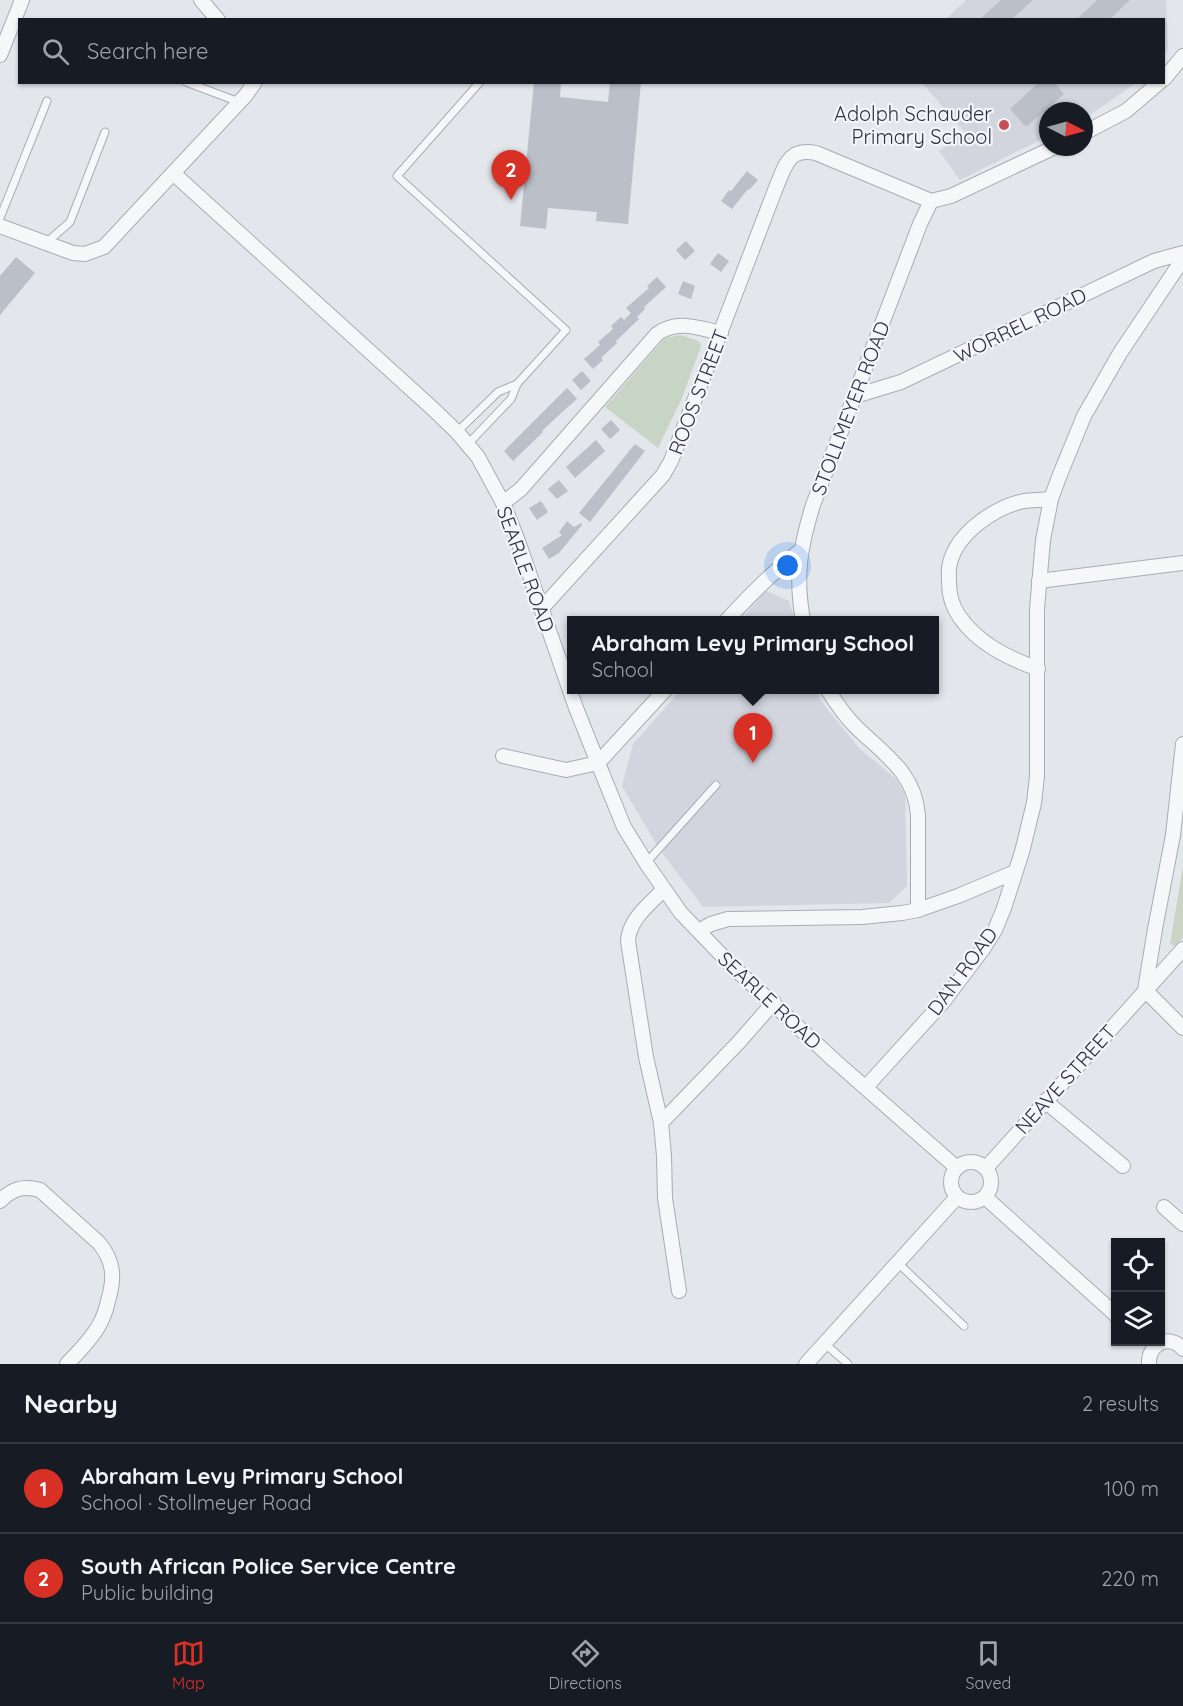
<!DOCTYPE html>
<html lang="en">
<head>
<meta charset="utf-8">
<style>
	:root { --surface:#171b24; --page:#242831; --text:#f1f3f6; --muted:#9ea1a6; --line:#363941; --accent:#d93025 }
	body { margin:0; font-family:Quicksand,sans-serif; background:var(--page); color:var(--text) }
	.controls { position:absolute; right:18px; bottom:18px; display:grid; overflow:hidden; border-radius:0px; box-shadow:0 2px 4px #0004 }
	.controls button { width:54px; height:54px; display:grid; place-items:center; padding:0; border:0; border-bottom:2px solid var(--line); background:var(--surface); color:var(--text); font:30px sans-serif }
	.compass { position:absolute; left:1039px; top:102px; width:54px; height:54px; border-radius:50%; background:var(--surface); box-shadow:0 2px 4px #0004; rotate:96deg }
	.you { position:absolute; left:788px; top:566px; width:21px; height:21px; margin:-15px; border:4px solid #fff; border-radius:50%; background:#1a73e8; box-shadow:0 0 0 9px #1a73e833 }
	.badge { display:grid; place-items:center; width:39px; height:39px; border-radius:50%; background:var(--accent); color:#fff; font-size:20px; font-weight:700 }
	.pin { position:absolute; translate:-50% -50px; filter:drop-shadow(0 2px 3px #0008) }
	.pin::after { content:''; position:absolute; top:32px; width:21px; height:18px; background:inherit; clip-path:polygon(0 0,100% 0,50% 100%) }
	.popup { position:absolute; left:567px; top:616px; width:372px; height:78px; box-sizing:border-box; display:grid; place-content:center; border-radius:0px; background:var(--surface); filter:drop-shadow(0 2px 4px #0005); font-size:20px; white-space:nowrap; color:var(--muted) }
	.popup b { font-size:22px; color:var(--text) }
	.popup::after { content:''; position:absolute; left:50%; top:100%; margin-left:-12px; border:12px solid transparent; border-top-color:var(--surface) }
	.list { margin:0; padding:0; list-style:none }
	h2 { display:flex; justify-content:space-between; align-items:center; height:78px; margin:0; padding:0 24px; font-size:26px }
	h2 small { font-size:20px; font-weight:400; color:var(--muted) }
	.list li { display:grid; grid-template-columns:39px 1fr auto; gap:18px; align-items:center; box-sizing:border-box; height:90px; padding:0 24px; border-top:2px solid var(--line) }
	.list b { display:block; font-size:22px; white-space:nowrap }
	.list p { margin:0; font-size:20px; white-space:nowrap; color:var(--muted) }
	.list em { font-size:20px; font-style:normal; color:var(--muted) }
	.icon { flex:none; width:33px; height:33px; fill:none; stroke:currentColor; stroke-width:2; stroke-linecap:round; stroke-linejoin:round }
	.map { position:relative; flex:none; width:1183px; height:1364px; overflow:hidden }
	.search { position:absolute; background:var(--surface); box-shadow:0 2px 4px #0004; left:18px; right:18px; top:18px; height:66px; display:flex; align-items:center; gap:15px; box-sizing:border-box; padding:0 21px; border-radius:0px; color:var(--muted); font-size:22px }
	.sheet { height:258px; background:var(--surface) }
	nav { display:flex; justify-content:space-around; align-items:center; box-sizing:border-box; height:84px; border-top:2px solid var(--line); background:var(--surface); font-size:16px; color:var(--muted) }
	nav a { display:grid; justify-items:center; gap:3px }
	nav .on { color:var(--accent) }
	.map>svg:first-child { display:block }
	.built { fill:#d2d5dd }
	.green { fill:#c8d5c5 }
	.building { fill:#bbbfc8 }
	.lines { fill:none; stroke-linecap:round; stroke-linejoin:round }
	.service-casing { stroke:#a8acb5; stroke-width:9 }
	.minor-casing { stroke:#a8acb5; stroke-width:16 }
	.service { stroke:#f6f7f9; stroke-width:7 }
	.minor { stroke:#f6f7f9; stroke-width:14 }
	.poi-dot { fill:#cb4e57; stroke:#f3f5f8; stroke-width:2 }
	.labels { text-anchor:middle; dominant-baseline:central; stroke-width:4.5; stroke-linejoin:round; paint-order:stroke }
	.poi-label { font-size:20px; fill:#2b3243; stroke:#f3f5f8; text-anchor:end }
	.street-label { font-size:20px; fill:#2b3243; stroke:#f3f5f8 }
</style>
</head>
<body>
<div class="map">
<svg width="1183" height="1364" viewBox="0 0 1183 1364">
	<rect width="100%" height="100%" fill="#e3e6eb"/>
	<g class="built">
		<polygon points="966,0 1166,0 1168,48 1164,57 1164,20 945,20"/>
		<polygon points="922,83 1136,83 1084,119 1084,111 1048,111 1048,136 960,180 939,151 965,132"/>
		<polygon points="766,591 789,601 795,620 741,620"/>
		<polygon points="681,690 816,690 820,700 859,748 896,779 905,795 907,886 889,903 703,907 659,849 622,786 633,744"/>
	</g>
	<g class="green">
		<polygon points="680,335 699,341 701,346 682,398 658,448 605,407 665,338"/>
		<polygon points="1183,866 1183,937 1176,946 1170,944"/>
	</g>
	<g class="building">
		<polygon points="1001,0 1033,0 1011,20 979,20"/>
		<polygon points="1097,0 1130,0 1109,20 1076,20"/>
		<polygon points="534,82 561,82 560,97 608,102 610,82 641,82 628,224 596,221 597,212 548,208 546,229 520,226"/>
		<polygon points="1039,82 1054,82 1064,94 1026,127 1010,109"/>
		<polygon points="747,171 758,180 749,190 748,189 732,209 721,201 729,190 731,191"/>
		<polygon points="686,241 695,251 685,260 676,250"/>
		<polygon points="718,253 729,261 721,272 710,264"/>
		<polygon points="16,257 35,273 0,315 0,276"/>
		<polygon points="657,277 666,287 644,307 645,309 637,317 639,319 616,341 617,343 601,358 603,360 593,369 584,359 600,345 598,342 613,329 611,326 621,317 624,320 631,313 626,308 649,288 647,286"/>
		<polygon points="683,281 695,286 691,299 678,294"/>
		<polygon points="582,371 591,381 581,390 572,380"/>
		<polygon points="567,388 577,399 559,415 542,431 543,432 513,461 504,451"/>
		<polygon points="611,420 620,430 610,439 601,429"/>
		<polygon points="596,440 605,451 575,478 566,467"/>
		<polygon points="635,444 645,451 590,522 579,513"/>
		<polygon points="559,480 568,491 557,499 548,489"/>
		<polygon points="541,501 548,512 537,520 529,508"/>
		<polygon points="567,521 574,527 581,523 582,525 559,553 549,559 542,548 562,535 559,532"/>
	</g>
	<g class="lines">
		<defs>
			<g id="service">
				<polyline points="186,82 239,102"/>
				<polyline points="0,218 47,101"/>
				<polyline points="46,243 70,222 105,132"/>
				<polyline points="457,432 498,392 517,384"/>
				<polyline points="468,444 511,399 517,384 566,330 397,176 480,82"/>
				<polyline points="646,863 716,785"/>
				<polyline points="898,1263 964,1326"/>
				<polyline points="825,1344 848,1364"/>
			</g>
			<g id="minor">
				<polyline points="201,0 218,20"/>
				<polyline points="0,55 22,0"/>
				<polyline points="1164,79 1183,56"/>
				<polyline points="1084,133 1126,111 1160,82"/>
				<polyline points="173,173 432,408 457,432 478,457 503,503 518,541 576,708 598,763 624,827 648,866 681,913 732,966 835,1061 957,1168"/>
				<polyline points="0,226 73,253 85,254 104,247 246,95 255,82"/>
				<polyline points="855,396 901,382 1154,261 1183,253"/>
				<path d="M503 503 521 489 657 334C677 319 699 328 721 333"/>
				<polyline points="1039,581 1183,563"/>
				<path d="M541 609 653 486 663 475 671 461 777 185C786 164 789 148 816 153L931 201 951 196 1055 147"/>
				<path d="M727 620C750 595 773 571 800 551"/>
				<path d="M803 620C795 576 800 547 813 505L920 224 931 201"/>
				<path d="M1038 669C1008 658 977 643 959 616 952 606 949 594 949 582 949 576 948 569 950 563 957 533 995 507 1024 501 1033 500 1042 500 1051 499"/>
				<path d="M828 690C836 703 845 716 856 727 884 754 915 773 918 815V910"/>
				<polyline points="1183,744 1173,835 1155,929 1145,990 1183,1028"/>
				<polyline points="503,756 566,770 598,763 665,690"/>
				<path d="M664 889C650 904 629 919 628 941L646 1057 661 1123 664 1156 665 1198 679 1291"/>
				<polyline points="699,931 711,924 728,919 862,917 902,913 918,910 958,896 1015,872"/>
				<polyline points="866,1087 943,1002 983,949 995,930 1004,908 1022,852 1034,803 1037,776 1037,609 1043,540 1051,499 1059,477 1084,416 1120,353 1183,259"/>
				<polyline points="1045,1101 1123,1166"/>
				<polyline points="661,1123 739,1042 774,1002"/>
				<circle cx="971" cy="1182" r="20"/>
				<polyline points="986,1168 1183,949"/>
				<polyline points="985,1197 1116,1315"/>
				<path d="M0 1201C12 1189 23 1185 40 1190L99 1243C114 1261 115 1278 108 1301 106 1310 103 1319 98 1327 90 1341 78 1352 67 1364"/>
				<polyline points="1164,1207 1183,1224"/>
				<polyline points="806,1364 957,1197"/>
				<path d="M1149 1364C1148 1344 1169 1333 1183 1349"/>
			</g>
		</defs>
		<use href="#service" class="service-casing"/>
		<use href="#minor" class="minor-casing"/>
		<use href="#service" class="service"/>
		<use href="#minor" class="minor"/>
	</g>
	<circle class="poi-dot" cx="1004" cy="125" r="6"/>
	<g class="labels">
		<g class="poi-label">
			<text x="992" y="113">Adolph Schauder<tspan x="992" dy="23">Primary School</tspan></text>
		</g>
		<g class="street-label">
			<text transform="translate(1020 325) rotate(-26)">WORREL ROAD</text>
			<text transform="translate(698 392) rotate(-69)">ROOS STREET</text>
			<text transform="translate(850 408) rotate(-69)">STOLLMEYER ROAD</text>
			<text transform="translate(526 569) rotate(70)">SEARLE ROAD</text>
			<text transform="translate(962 971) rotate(-54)">DAN ROAD</text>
			<text transform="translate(770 1000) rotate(43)">SEARLE ROAD</text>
			<text transform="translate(1065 1079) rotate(-48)">NEAVE STREET</text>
		</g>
	</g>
</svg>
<div class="controls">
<button><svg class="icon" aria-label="locate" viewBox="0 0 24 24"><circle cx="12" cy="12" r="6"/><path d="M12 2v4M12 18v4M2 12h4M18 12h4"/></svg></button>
<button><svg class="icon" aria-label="layers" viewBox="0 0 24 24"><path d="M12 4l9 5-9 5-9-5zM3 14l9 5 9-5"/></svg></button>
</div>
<svg class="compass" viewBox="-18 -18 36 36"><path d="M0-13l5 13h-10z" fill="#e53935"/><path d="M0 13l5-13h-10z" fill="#9ea1a6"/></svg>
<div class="you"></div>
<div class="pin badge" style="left:753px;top:763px">1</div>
<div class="popup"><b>Abraham Levy Primary School</b>School</div>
<div class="pin badge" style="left:511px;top:200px">2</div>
<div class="search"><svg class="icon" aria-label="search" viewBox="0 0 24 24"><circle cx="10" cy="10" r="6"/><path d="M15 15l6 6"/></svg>Search here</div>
</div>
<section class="sheet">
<h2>Nearby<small>2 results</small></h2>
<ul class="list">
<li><span class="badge">1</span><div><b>Abraham Levy Primary School</b><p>School · Stollmeyer Road</p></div><em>100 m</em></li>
<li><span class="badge">2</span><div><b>South African Police Service Centre</b><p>Public building</p></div><em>220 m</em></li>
</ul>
</section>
<nav>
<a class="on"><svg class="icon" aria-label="map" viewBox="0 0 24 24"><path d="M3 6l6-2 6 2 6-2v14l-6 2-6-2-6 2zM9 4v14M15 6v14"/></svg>Map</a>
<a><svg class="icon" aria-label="directions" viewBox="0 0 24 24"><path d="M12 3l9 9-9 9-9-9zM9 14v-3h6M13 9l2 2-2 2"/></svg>Directions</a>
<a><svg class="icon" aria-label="saved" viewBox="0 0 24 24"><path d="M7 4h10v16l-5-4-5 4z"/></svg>Saved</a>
</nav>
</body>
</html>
